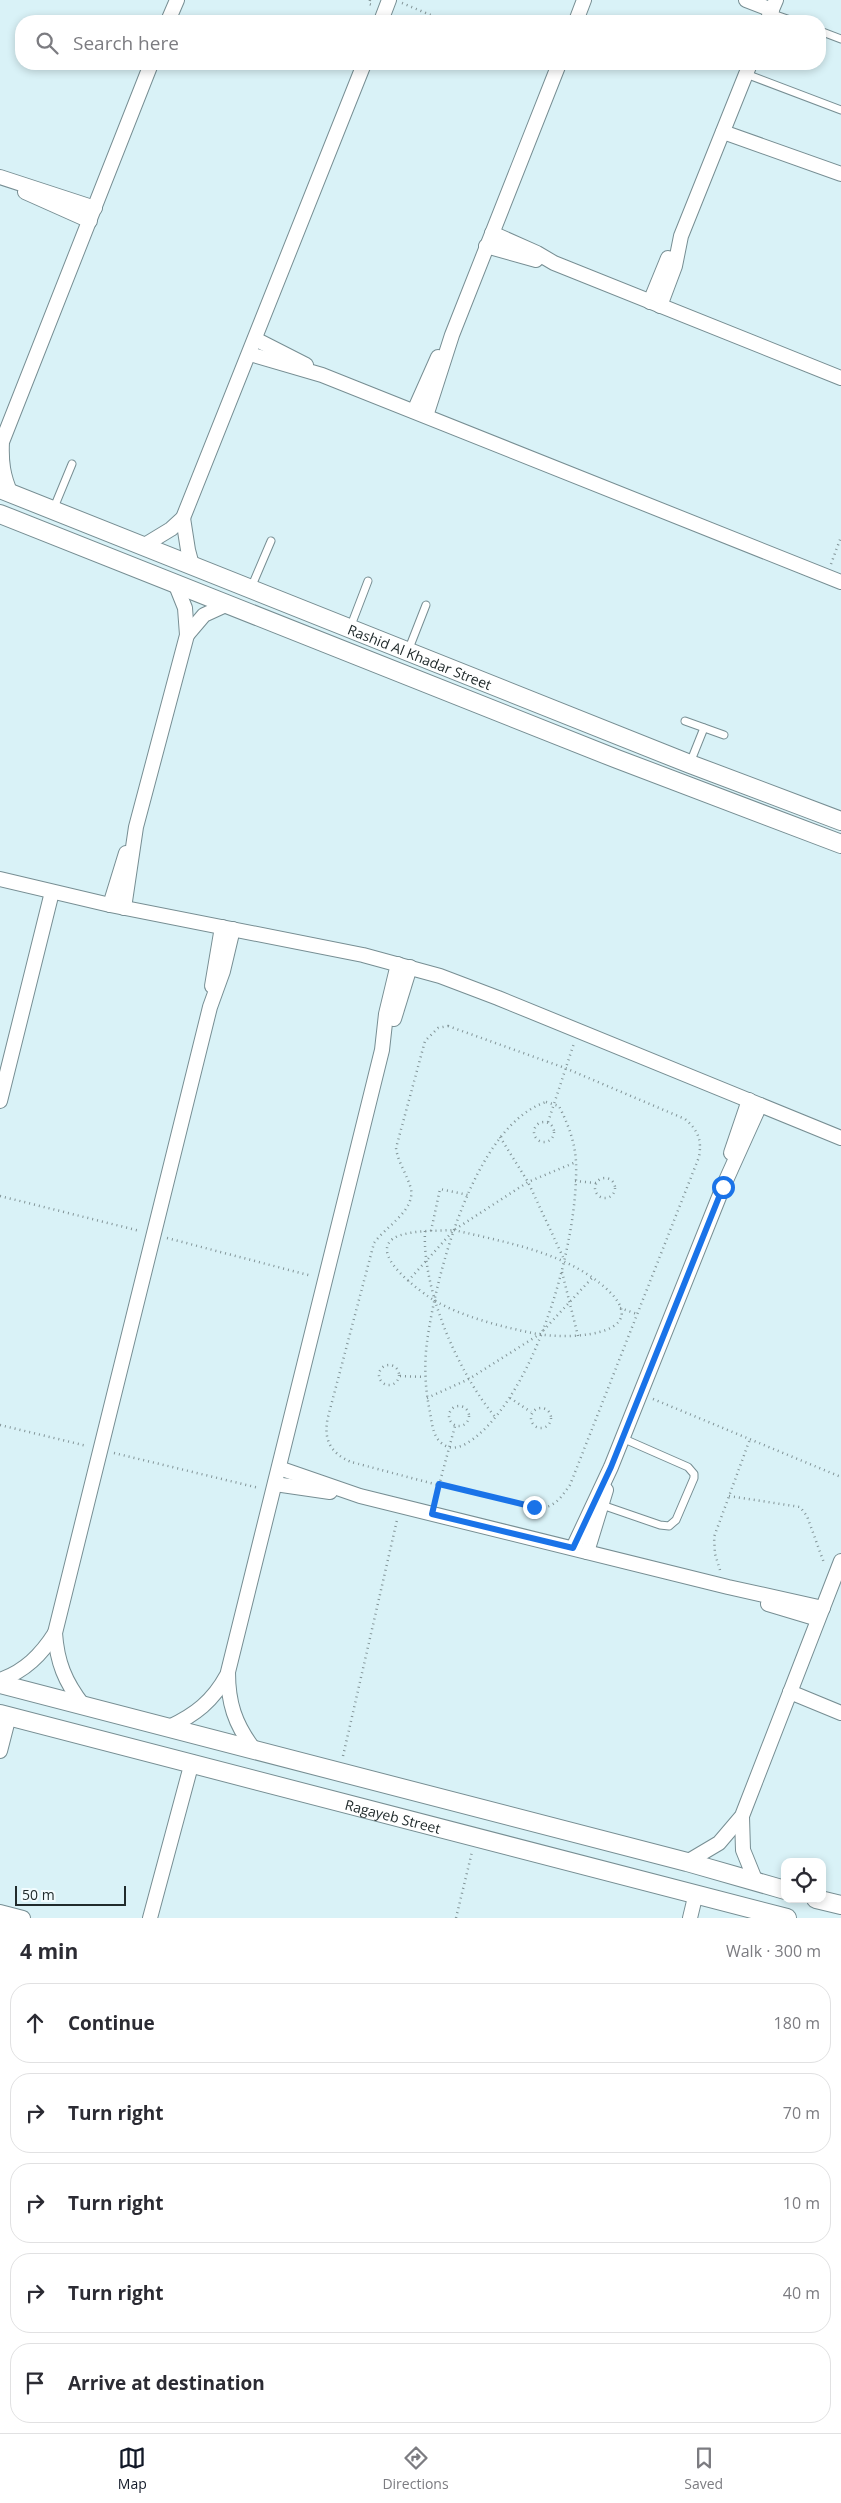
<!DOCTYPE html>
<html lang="en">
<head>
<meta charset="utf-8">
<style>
	:root { --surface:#fff; --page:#f7f7f7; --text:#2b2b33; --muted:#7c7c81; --line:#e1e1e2; --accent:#111827 }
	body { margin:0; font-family:"Open Sans",sans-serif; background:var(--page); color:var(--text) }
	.controls { position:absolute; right:15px; bottom:15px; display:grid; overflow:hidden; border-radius:10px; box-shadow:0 2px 8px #0003 }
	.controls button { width:45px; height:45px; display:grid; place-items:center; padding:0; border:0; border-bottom:1px solid var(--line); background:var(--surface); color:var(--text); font:25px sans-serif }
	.scale { position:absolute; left:15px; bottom:12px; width:111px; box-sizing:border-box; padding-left:5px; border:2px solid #212b2c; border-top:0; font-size:14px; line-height:18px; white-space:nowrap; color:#212b2c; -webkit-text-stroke:4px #f2fcfe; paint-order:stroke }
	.stop { position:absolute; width:15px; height:15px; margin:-11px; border:4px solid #1a73e8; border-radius:50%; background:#fff }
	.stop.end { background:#1a73e8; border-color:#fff; box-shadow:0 1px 5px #0008 }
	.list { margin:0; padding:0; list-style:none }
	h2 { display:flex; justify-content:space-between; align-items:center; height:65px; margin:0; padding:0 20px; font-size:21px }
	h2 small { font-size:16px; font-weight:400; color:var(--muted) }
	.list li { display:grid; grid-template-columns:32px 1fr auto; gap:15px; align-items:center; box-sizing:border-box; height:80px; margin:0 10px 10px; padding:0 10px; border:1px solid var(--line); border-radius:20px }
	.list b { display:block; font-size:19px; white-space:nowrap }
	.list em { font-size:16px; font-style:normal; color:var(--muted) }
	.icon { flex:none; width:28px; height:28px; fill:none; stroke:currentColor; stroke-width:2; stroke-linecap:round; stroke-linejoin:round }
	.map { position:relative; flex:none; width:841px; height:1918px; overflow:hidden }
	.search { position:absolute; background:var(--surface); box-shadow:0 2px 8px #0003; left:15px; right:15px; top:15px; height:55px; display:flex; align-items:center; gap:12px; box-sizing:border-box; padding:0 18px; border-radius:20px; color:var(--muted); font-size:19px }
	.sheet { height:515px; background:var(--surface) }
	nav { display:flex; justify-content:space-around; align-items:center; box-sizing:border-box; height:70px; border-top:1px solid var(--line); background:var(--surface); font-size:14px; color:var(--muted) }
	nav a { display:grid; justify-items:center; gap:2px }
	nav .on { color:var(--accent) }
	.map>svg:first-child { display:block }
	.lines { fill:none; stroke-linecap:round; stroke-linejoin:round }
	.service-casing { stroke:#778e93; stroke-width:9 }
	.minor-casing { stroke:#778e93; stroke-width:16 }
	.tertiary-casing { stroke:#778e93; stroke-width:20 }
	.path { stroke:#829497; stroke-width:2.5; stroke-dasharray:1 4; stroke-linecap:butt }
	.service { stroke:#fff; stroke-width:7 }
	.minor { stroke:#fff; stroke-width:14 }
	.tertiary { stroke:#fff; stroke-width:18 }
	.route { stroke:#1a73e8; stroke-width:6 }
	.labels { text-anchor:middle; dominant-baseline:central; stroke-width:5; stroke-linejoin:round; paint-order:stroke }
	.street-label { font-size:14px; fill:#212b2c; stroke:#f2fcfe }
</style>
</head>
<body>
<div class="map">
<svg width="841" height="1918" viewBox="0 0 841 1918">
	<rect width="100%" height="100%" fill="#d9f2f7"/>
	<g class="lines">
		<defs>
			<g id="service">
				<polyline points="770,13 793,21"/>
				<polyline points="820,31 841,39"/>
				<polyline points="746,74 841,110"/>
				<polyline points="53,510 72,464"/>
				<polyline points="251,588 271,541"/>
				<polyline points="350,628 368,581"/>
				<polyline points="408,651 426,605"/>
				<polyline points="685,721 724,735"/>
				<polyline points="690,763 704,728"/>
				<polyline points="602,1505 660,1525 669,1526 676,1520 694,1478 694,1474 688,1467 622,1438"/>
			</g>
			<g id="minor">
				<polyline points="746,0 772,10"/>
				<polyline points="168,21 177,0"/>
				<polyline points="381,21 389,0"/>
				<polyline points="576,21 584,0"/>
				<polyline points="767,21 776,0"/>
				<polyline points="723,132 841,174"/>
				<polyline points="0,177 95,208"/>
				<polyline points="25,192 90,221"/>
				<polyline points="492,233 537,253 554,263 841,378"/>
				<polyline points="486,246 536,260"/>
				<polyline points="650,302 668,258"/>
				<polyline points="660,306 675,266 681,236 750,64"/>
				<polyline points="255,339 306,365"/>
				<polyline points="250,354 322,375 841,582"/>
				<polyline points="414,411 438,357"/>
				<polyline points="426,416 452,335 559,64"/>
				<path d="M11 494C3 476 1 462 2 442L151 64"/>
				<polyline points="183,518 188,550 192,565"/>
				<polyline points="143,546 171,529 183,518 364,64"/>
				<polyline points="187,635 204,615 228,604"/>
				<polyline points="0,879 110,905 363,955 440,976 498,998 841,1138"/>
				<polyline points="110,905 126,853"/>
				<polyline points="124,908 136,827 187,635 185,608 175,583"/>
				<polyline points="212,986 222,927"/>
				<polyline points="394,1019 410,967"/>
				<polyline points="0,1101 52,892"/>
				<polyline points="731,1153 749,1100"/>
				<polyline points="279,1468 360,1496 728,1587 823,1608"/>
				<polyline points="275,1484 330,1492"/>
				<polyline points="573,1548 611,1467 723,1187 760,1105"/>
				<polyline points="587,1552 606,1490"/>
				<polyline points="768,1604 818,1619"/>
				<path d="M0 1680C25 1671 41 1655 55 1633"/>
				<polyline points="790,1692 841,1713"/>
				<path d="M83 1705C65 1682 57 1662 55 1633L210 1007 223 971 233 929"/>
				<path d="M169 1727C195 1715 213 1701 227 1675"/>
				<path d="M253 1748C235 1724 228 1703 228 1672L382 1050 386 1014 398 964"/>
				<polyline points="0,1751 9,1716"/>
				<polyline points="742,1817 743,1850 756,1882"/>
				<polyline points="687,1862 719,1843 742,1816 841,1561"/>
				<polyline points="0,1912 23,1918"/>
				<polyline points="150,1918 192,1762"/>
				<polyline points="690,1918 696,1893"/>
			</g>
			<g id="tertiary">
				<path id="s1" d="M0 489 690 764 841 821"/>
				<polyline points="0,514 617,759 841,844"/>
				<polyline points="0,1684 687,1862 785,1890"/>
				<path id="s2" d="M0 1714 787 1918"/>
				<polyline points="816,1899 841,1905"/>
			</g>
		</defs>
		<use href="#service" class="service-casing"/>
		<use href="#minor" class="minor-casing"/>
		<use href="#tertiary" class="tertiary-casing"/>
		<g class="path">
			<polyline points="370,0 369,4 372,5"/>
			<polyline points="402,3 445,21"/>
			<polyline points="831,564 841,537"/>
			<path d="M448 1026 565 1068 685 1119C698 1130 702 1140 699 1157L570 1485C564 1493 559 1502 549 1506 532 1512 379 1469 351 1462 330 1453 323 1439 328 1417L374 1243C385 1227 415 1211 411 1189 407 1174 398 1163 396 1148L425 1041 438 1028Z"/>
			<path d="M546 1102 559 1106C568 1124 575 1142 576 1162 579 1240 538 1385 477 1436 468 1443 457 1451 446 1446 433 1440 432 1424 430 1412 425 1389 424 1365 427 1342 436 1274 475 1125 546 1102Z"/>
			<circle cx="544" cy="1132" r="10"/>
			<polyline points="548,1122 574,1043"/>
			<polyline points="500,1137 528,1182 563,1257"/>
			<circle cx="605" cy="1188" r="10"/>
			<polyline points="575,1181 596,1183"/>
			<polyline points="0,1196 140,1231"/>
			<path d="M454 1230C500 1241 553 1250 593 1278 669 1333 575 1342 532 1333 499 1326 464 1317 435 1301 421 1292 363 1251 398 1236 415 1230 436 1231 454 1230Z"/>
			<path d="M425 1231C422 1290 458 1373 496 1418"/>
			<polyline points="431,1231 440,1189 468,1195"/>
			<polyline points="167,1238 312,1276"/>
			<polyline points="562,1272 578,1336"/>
			<polyline points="408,1281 454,1230 528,1182 576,1162"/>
			<polyline points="620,1308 637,1314"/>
			<circle cx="389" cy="1375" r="10"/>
			<polyline points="400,1376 425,1377"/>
			<polyline points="427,1398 469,1379 540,1334 592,1278"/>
			<polyline points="510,1398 531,1412"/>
			<polyline points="653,1399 841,1477"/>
			<circle cx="459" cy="1416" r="10"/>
			<circle cx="541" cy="1418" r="10"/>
			<polyline points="0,1425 87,1446"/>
			<polyline points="114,1453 259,1488"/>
			<polyline points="729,1496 800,1507 807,1516 824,1563"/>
			<polyline points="435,1500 455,1426"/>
			<polyline points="720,1570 715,1554 714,1537 750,1439"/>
			<polyline points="343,1756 397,1520"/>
			<polyline points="456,1918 472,1852"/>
		</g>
		<use href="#service" class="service"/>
		<use href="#minor" class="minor"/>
		<use href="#tertiary" class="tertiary"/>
	</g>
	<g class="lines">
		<polyline class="route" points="534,1507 439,1484 432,1514 573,1548 611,1467 723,1187"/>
	</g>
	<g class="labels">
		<g class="street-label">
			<text stroke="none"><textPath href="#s1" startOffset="452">Rashid Al Khadar Street</textPath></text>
			<text stroke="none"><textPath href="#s2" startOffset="406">Ragayeb Street</textPath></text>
		</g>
	</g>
</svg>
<div class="controls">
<button><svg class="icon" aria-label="locate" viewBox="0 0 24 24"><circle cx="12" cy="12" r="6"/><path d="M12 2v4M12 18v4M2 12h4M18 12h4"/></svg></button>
</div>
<div class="scale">50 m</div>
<div class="stop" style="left:723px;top:1187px"></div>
<div class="stop end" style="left:534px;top:1507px"></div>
<div class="search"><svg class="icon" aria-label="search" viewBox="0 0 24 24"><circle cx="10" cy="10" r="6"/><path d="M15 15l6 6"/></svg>Search here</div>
</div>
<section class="sheet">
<h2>4 min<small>Walk · 300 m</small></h2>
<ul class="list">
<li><svg class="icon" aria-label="ahead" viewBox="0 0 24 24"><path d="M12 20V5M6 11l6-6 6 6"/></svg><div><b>Continue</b></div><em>180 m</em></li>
<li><svg class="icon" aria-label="right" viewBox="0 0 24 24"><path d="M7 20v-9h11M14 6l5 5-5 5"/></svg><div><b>Turn right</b></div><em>70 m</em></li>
<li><svg class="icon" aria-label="right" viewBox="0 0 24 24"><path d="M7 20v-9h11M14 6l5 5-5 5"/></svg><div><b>Turn right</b></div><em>10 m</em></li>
<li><svg class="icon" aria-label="right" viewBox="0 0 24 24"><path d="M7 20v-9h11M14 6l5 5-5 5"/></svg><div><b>Turn right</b></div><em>40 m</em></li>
<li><svg class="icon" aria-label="arrive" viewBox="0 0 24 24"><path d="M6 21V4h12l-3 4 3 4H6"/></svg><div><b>Arrive at destination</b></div></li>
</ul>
</section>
<nav>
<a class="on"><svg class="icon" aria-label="map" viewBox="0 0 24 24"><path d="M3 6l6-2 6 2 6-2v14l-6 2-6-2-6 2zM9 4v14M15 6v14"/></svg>Map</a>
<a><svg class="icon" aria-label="directions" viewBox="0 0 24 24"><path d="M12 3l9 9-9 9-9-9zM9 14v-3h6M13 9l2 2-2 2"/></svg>Directions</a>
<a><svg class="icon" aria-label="saved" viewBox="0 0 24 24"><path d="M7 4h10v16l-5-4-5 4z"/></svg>Saved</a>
</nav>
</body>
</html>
